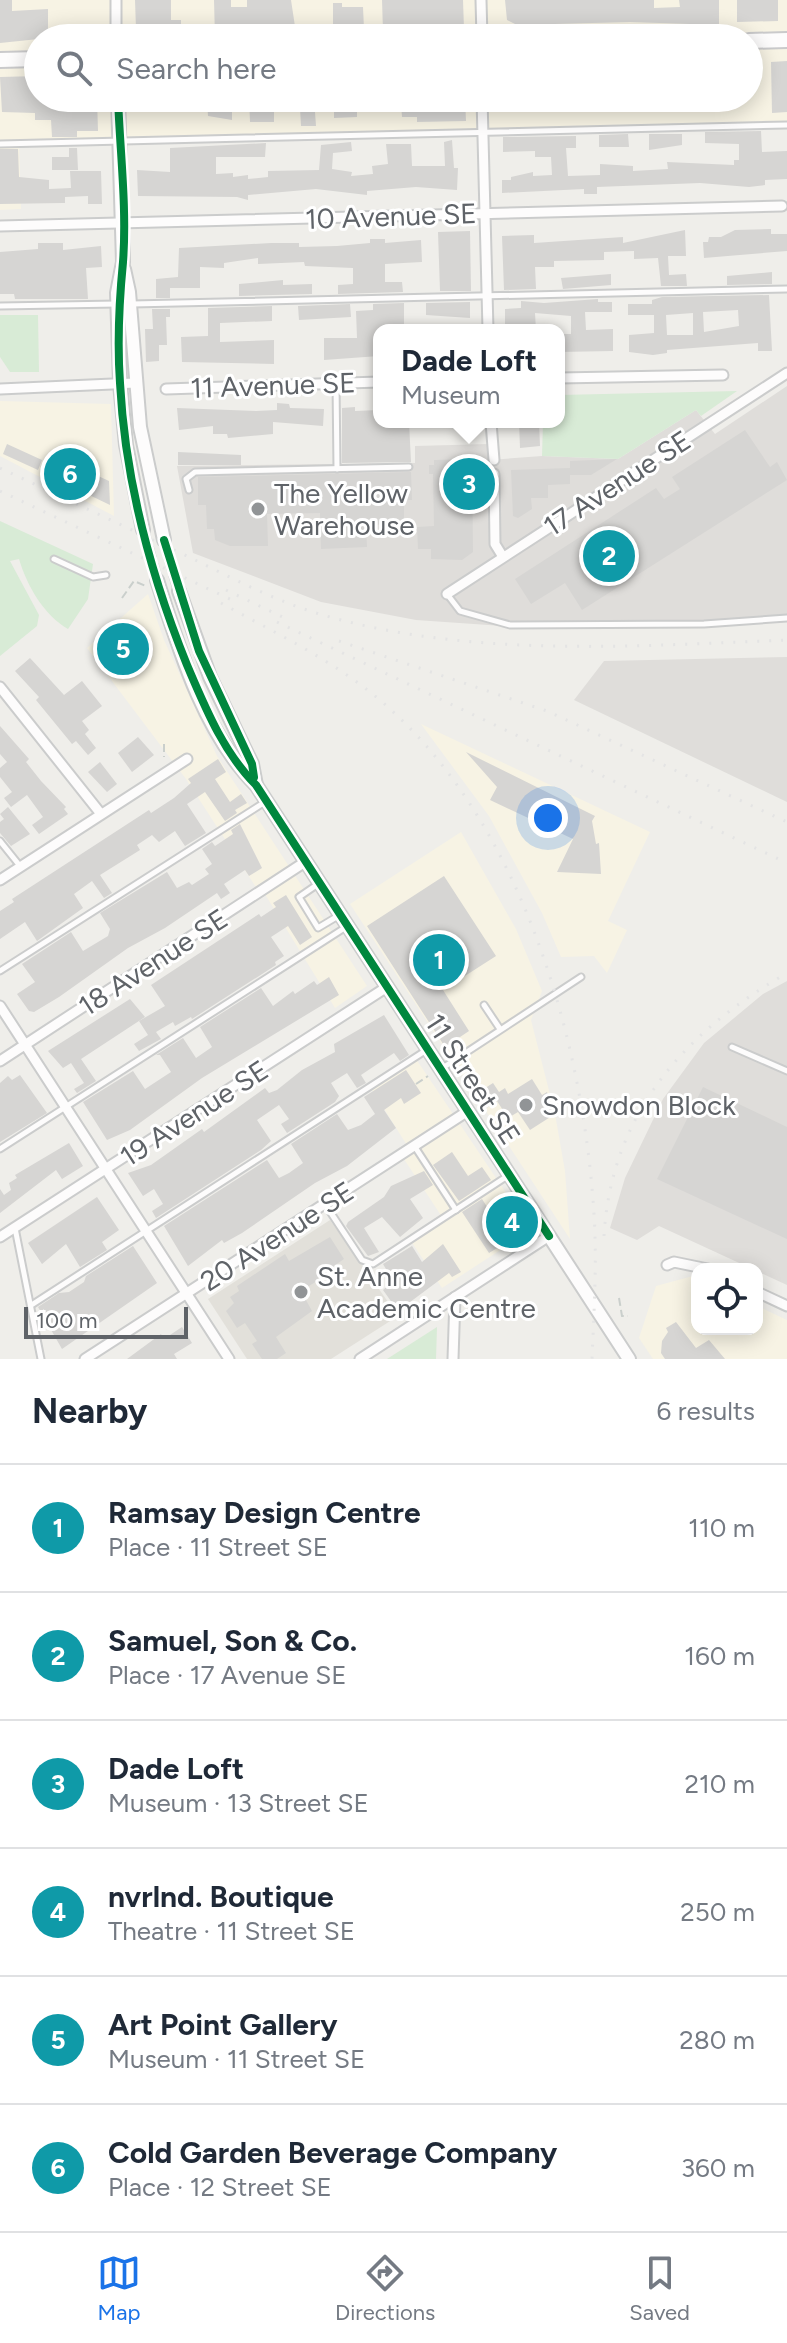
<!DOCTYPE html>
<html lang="en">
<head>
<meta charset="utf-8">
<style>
	:root { --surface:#fff; --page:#f2f2f3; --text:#1f2937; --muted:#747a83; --line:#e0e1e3; --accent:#1a73e8 }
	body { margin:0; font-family:Figtree,sans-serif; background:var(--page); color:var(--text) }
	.controls { position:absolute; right:24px; bottom:24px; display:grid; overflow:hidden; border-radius:16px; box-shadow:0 4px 20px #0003 }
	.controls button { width:72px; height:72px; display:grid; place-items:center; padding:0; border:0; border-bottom:2px solid var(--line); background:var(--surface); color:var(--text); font:40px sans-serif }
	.scale { position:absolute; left:24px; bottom:20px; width:164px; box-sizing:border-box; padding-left:8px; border:4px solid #5f6368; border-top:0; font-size:22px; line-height:28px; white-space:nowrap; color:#5f6368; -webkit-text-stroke:6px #fff; paint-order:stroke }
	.you { position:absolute; left:548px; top:818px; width:28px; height:28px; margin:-20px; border:6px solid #fff; border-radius:50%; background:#1a73e8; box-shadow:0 0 0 12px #1a73e833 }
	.badge { display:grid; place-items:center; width:52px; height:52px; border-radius:50%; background:var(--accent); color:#fff; font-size:26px; font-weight:700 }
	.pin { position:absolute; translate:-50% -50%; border:4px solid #fff; box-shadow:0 2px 8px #0006 }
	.popup { position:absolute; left:373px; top:324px; width:192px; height:104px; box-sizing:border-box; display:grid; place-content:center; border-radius:16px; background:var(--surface); filter:drop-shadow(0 2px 6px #0005); font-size:26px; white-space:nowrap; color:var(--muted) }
	.popup b { font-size:30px; color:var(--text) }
	.popup::after { content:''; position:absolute; left:50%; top:100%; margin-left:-16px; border:16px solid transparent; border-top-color:var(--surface) }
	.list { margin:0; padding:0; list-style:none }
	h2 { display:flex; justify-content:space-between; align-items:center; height:104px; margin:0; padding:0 32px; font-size:34px }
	h2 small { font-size:26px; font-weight:400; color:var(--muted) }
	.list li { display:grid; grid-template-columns:52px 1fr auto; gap:24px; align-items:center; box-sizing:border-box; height:128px; padding:0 32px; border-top:2px solid var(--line) }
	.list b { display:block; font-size:30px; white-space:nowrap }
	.list p { margin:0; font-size:26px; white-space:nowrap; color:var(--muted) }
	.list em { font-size:26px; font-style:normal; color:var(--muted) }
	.icon { flex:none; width:44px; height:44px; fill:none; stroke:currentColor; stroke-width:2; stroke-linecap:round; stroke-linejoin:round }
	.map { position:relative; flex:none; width:787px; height:1359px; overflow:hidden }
	.search { position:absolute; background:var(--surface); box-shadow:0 4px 20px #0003; left:24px; right:24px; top:24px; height:88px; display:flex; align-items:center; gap:20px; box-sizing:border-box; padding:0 28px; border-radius:44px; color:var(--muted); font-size:30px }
	.sheet { height:872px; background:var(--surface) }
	nav { display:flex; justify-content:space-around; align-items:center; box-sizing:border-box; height:112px; border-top:2px solid var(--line); background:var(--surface); font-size:22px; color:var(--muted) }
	nav a { display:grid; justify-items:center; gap:4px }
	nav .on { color:var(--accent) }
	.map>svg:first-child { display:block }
	.commercial { fill:#f7f3e4; fill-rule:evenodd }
	.industrial { fill:#dfddda }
	.education { fill:#e2e0da }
	.green { fill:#d8ebd6 }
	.building { fill:#d6d5d3; fill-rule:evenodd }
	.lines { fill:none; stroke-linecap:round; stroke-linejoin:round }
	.tertiary-tunnel { stroke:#cbcbca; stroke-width:12; stroke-dasharray:12 6; stroke-linecap:butt }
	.service-casing { stroke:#cbcccc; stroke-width:9 }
	.minor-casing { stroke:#cbcccc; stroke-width:13 }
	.tertiary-casing { stroke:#cbcccc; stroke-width:16 }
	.secondary-casing { stroke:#cacacb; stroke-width:18 }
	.path { stroke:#cacfcc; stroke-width:2; stroke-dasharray:8 4; stroke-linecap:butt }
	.service { stroke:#fdfcfc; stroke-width:5 }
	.minor { stroke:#fdfcfc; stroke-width:9 }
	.tertiary { stroke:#fdfcfc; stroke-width:12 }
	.secondary { stroke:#fdfcfc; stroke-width:14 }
	.rail { stroke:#e4e4e4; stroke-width:3; stroke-dasharray:2 10; stroke-linecap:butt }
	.cycleway-casing { stroke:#fff; stroke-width:13 }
	.cycleway { stroke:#00873e; stroke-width:8 }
	.poi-dot { fill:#919496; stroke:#fff; stroke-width:3 }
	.labels { text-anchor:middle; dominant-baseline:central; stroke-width:6; stroke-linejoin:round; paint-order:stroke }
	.street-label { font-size:28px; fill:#5f6368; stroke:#fff }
	.poi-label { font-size:28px; fill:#5f6368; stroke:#fff; text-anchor:start }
</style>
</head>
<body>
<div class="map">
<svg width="787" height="1359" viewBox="0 0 787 1359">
	<rect width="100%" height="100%" fill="#efeeea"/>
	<g class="commercial">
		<path d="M0 0H787V127L19 142 21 209 0 210ZM38 38H749V98H38Z"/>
		<polygon points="0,401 111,404 114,516 0,456"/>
		<polygon points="148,594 164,640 217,756 367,986 335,1008 263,891 259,892 186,779 87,648"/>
		<polygon points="421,724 650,832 608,921 627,930 607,973 594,956 561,957 542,913 489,816"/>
		<polygon points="461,832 516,929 542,991 531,1020 555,1114 565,1171 570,1239 350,904"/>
		<polygon points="414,1056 531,1230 442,1288 409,1238 442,1217 402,1156 410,1150 369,1085"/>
		<polygon points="693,1276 697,1278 697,1329 757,1329 757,1306 787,1320 787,1359 653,1359 639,1338 656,1286"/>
	</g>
	<g class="industrial">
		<polygon points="787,386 787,620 679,627 517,627 416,620 321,602 193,553 177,466 415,463 415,446 489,444 489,460 542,456 618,459 696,410 715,434"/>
		<polygon points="787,657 787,802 574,700 604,661"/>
		<polygon points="787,981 787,1285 659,1226 637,1240 610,1228 625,1178 663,1099 704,1043 763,994"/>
	</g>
	<polygon class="education" points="330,1220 398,1316 331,1359 247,1359 208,1299"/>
	<g class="green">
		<polygon points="0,315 38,315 39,372 10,372 0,357"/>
		<polygon points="737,391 701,416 696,410 618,459 542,456 543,422 559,422 559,395"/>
		<path d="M0 521 93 564 88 599 68 629C44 615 27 586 19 559L10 561 39 615 37 626 0 656Z"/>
		<polygon points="437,1327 436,1359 387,1359"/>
	</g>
	<g class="building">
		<polygon points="0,0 12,0 12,11 48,9 48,38 0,43"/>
		<polygon points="135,0 171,0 171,20 181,20 181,32 143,36 136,29"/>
		<polygon points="214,0 231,0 231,7 247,7 247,0 291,0 296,33 215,38"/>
		<polygon points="382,0 463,0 464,29 430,33 383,32"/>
		<polygon points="505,0 654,0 654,8 680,7 679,0 719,0 719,25 630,22 517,25 507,20"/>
		<polygon points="737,0 778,0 778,21 737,22"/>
		<polygon points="333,3 342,3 342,7 363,7 364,29 333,30"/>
		<polygon points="787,61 787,112 772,113 771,62"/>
		<polygon points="38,76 38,98 97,98 98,131 77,131 77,137 52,137 51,120 35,120 35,113 2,112 0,77"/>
		<polygon points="207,98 232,98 232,120 208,116"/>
		<polygon points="249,98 314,98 316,126 301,126 300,108 274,108 274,122 250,122"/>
		<polygon points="334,98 391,98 391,107 357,110 357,117 334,118"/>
		<polygon points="416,98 465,98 466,121 417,122 417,117 402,117 401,104 416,103"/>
		<polygon points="761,131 762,152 787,151 787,179 765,180 765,185 749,187 700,183 597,187 597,194 584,194 584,189 502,193 502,180 511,180 511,177 533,172 533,176 552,175 551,157 535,157 535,151 503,152 503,137 576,136 576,148 566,148 568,176 600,175 600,164 633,166 633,171 668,169 667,162 734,165 734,160 739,160 739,144 705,143 705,132"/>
		<polygon points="628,134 629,147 599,147 599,135"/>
		<polygon points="649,134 682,134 682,145 649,150"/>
		<polygon points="452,140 454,168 458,168 457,190 416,187 367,191 367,195 316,189 248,195 248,200 237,197 138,196 137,170 170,172 170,148 266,143 265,157 216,157 216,174 233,173 233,177 248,175 248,179 268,177 268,171 319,170 321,145 351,142 352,151 333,153 332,169 352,172 351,176 373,174 372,166 388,164 386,144 411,144 412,166 445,166 444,142"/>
		<polygon points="69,148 77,148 78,170 52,170 52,157 69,157"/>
		<polygon points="0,149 18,149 19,177 49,180 49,189 71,188 70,171 101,171 102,204 88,204 88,196 65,197 65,203 62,203 0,204"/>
		<polygon points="771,229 771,234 787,234 787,251 704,258 703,242 708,242 709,237 721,237 735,230"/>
		<polygon points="685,230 686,256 668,256 669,275 686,274 687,286 661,286 658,258 634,259 634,251 604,252 604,260 554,261 554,267 535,267 536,289 504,290 502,236 534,235 534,243 623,237 623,243"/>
		<polygon points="470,231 471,291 440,291 438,232"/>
		<polygon points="370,239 385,239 385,243 421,240 422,262 385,264 385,282 402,282 403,292 338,294 338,285 353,284 353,268 305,266 304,262 258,264 258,258 224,263 224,268 200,267 200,288 170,288 170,298 156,298 156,279 178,277 179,248 271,243 299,243 299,247 337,246 370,243"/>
		<polygon points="38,243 63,243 63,250 101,246 102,267 86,268 88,299 15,299 14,294 0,294 0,252 38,249"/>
		<polygon points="772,272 772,284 727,285 727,276"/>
		<polygon points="611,274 611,285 563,289 561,278"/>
		<polygon points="283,280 283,285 312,284 312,294 239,296 239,284"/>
		<path d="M769 295 772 351H758V343L667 350V353L653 355 629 352V335L654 333V315H628V304H652V300L662 297ZM738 310 739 326 704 332 703 312ZM693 313V335H667L666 315Z"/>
		<polygon points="598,299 598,302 612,302 612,312 585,312 586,330 613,329 613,351 559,352 559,334 571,334 571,316 535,313 536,330 505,330 505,309 521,308 521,301 544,303"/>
		<polygon points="470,302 470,318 426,315 426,303"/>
		<polygon points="404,303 404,330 379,330 379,356 324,360 324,338 357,338 356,311 373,310 373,304"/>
		<polygon points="350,304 351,317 299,320 298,306"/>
		<polygon points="272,306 272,321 220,323 220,342 274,340 274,364 182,362 181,337 208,336 208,308"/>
		<polygon points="152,309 170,309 170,317 166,317 167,345 159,345 159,361 146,362 145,329 153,329"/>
		<polygon points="277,403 289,404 290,408 324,409 323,426 273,422 273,434 228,438 227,434 213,434 213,426 179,430 177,408 256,411 277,410"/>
		<polygon points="355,407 355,411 379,410 379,422 409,422 411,462 342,463 342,408"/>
		<polygon points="519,422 539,422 540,446 520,448"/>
		<polygon points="745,430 770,467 777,462 787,480 582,610 565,583 531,604 515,579 656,488 664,499 680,489 672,477"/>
		<polygon points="7,444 42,460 38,470 3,454"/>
		<polygon points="178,452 241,455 241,465 178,465"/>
		<polygon points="62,459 109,481 110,505 54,478"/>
		<polygon points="472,459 473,552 462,560 431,559 431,549 418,549 417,527 434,526 433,474 429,474 429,465 434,465 434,460"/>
		<polygon points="617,459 591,475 570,475 570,461"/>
		<polygon points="570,468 570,484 548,485 548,498 531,498 532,509 518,518 513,516 511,470"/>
		<polygon points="411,472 412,500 404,500 404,524 366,525 367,547 321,549 320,513 267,514 268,546 230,546 215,540 214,529 207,529 206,505 198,505 198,477"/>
		<polygon points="129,625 147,649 117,672 98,648"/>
		<polygon points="30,658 64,695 82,681 102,706 82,721 89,730 85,734 96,748 88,755 76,741 72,744 36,700 39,697 15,671"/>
		<polygon points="0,726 29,759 26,762 41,781 66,807 64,809 68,814 39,834 32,825 43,817 27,795 11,807 4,798 12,792 0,777 0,768 7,762 0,754"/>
		<polygon points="138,737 154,755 132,772 118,753"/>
		<polygon points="466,752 595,816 592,821 596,844 599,843 601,874 557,872 573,839 490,800 497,787"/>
		<polygon points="218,759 226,772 215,779 230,802 241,794 247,803 235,810 237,813 225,821 205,792 187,804 206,833 185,846 175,831 159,842 152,835 137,845 140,850 100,875 112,893 104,898 92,881 74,894 83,908 37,941 25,922 0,939 0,911 14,902 12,899 149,810 151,813 174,798 191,783 188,779"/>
		<polygon points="100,762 117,784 107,792 88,772"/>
		<polygon points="8,807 30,834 11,846 0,833 0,822 4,819 0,814"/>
		<polygon points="240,824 262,868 249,876 245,870 224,884 230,893 221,899 217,893 165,928 128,948 59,997 34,1012 29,1011 17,994 35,982 22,964 71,932 83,951 108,936 110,929 100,913 167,872 177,888 189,882 192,885 209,874 205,869 212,864 202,849 212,842 215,846 233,834 231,830"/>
		<polygon points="444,876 496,956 443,990 469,1031 445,1047 367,926"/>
		<polygon points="286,895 312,937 300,945 288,926 271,937 284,956 275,962 276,965 192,1019 191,1017 175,1026 173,1022 156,1032 161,1039 139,1051 134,1044 148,1035 139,1021 165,1006 151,985 259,914 261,917 276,907 273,903"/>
		<polygon points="329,977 339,995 202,1078 130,1130 107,1140 83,1102 133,1071 145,1089 171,1072 160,1055 156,1055 183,1038 196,1058 212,1047 200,1027 261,988 273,1006 293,991 295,994 314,981 317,985"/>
		<polygon points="130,999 145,1017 81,1059 96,1081 77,1093 74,1089 84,1083 71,1063 63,1068 48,1051"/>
		<polygon points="384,1015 409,1055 400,1061 394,1053 361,1075 366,1083 357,1088 347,1073 331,1083 339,1096 335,1102 287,1133 281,1124 289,1119 279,1105 257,1120 271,1141 261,1150 156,1218 152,1211 163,1204 154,1189 143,1196 128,1173 151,1165 202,1129 204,1132 265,1088 269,1093 277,1090 302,1070 335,1052 334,1044"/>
		<polygon points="406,1070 421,1093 404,1104 401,1098 384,1110 396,1128 347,1166 315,1183 242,1233 224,1243 222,1240 188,1266 164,1226 267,1160 279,1178 289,1173 303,1163 291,1144 337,1114 348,1130 361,1125 375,1114 364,1097"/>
		<polygon points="20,1075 47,1113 0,1142 0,1083 8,1076 12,1080"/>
		<polygon points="532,1079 542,1095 547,1092 555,1114 530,1130 518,1112 508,1118 497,1101 485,1109 476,1094 493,1083 499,1092 505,1088 508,1094"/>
		<polygon points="703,1087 787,1127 787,1239 657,1179"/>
		<polygon points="69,1143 83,1166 62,1179 56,1170 0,1213 0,1189 4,1195 11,1190 9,1183 17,1178 15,1175"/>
		<polygon points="452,1152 468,1176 482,1167 491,1180 459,1201 433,1165"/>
		<polygon points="424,1171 433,1185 410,1199 423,1218 400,1237 382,1217 364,1228 379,1252 368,1256 346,1226 348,1222 384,1197 391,1186"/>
		<polygon points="97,1197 119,1230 102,1242 107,1250 80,1267 66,1244 42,1264 28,1243"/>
		<polygon points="482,1199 495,1219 510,1209 523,1228 522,1233 489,1253 462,1212"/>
		<polygon points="330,1237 344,1259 331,1268 333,1271 301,1291 312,1311 276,1337 286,1353 277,1359 262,1359 252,1344 257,1341 245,1323 237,1328 226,1311 234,1303 230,1297 239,1291 237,1286 285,1254 289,1261"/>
		<polygon points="443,1244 461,1272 452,1277 449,1273 398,1311 383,1290 393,1281 383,1264 412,1246 422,1262"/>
		<polygon points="133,1246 157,1283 62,1349 38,1307 59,1293 69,1292 84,1282 86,1276"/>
		<polygon points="676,1322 696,1348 709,1340 725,1359 665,1359 661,1353 662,1341 668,1332 666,1328"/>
		<polygon points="182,1327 192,1343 174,1354 177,1359 127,1359 161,1334 164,1339"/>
	</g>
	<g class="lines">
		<g class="tertiary-tunnel">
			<polyline points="143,530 157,580"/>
			<polyline points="164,540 179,591"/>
		</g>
		<defs>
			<g id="service">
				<polyline points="0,144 787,125"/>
				<polyline points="132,304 787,289"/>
				<polyline points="0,306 117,304"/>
				<polyline points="336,383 337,469"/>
				<polyline points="189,490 186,479 195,472 409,467"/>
				<polyline points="54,559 93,577 106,575"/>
				<polyline points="447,594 460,611 510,625 704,624 787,618"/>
				<polyline points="0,841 20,866"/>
				<polyline points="318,884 299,897 318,928 338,916"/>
				<polyline points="0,971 265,802"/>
				<polyline points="484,1005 500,1029"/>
				<polyline points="732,1047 787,1071"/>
				<polyline points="441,1069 581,977"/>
				<polyline points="415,1147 456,1210"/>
				<polyline points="0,1149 346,927"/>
				<polyline points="325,1204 362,1260 373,1264 509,1175"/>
				<polyline points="15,1228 41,1359"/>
				<polyline points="33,1304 425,1051"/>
			</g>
			<g id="minor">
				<polyline points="116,0 116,38"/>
				<polyline points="481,0 482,38"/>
				<polyline points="482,98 488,330"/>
				<polyline points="0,226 782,206"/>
				<polyline points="559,378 723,375"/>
				<polyline points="0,389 135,383"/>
				<polyline points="166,389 379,382"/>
				<polyline points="491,422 494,460"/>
				<polyline points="494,474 495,544 503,557"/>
				<polyline points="447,594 787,373"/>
				<polyline points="0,687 101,814"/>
				<polyline points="0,880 187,759"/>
				<polyline points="0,1006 229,1359"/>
				<polyline points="0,1061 305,862"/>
				<polyline points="0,1237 387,987"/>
				<polyline points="667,1265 674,1262 708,1269"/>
				<polyline points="757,1292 787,1306"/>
				<polyline points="85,1359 468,1111"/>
				<polyline points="360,1359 549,1236"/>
				<polyline points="453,1359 455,1297"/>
			</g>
			<g id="tertiary">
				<polyline points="118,98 123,262 117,293 120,384 126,445 143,530"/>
				<polyline points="124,269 129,292 140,427 164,540"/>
				<path d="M157 580C179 649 204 733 256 785L629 1359"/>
				<polyline points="179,591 210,677 252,764 256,785"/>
			</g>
			<g id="secondary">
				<polyline points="749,41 787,40"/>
				<polyline points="0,60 38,59"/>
			</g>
		</defs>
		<use href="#service" class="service-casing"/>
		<use href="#minor" class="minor-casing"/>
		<use href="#tertiary" class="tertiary-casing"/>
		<use href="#secondary" class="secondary-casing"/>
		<g class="path">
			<polyline points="122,598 134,581 148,587"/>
			<polyline points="164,744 164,757"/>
			<polyline points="416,1084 428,1076"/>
			<polyline points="619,1298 622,1316 628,1316"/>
		</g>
		<use href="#service" class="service"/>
		<use href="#minor" class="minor"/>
		<use href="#tertiary" class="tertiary"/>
		<use href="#secondary" class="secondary"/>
		<g class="rail">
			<path d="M0 468C64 498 128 528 191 558 236 580 281 604 330 617 478 658 636 646 787 640"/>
			<polyline points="0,491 234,601"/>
			<polyline points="226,590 291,621"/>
			<path d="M221 603C279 635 341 664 390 709 523 829 583 1040 594 1214 597 1262 594 1311 592 1359"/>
			<polyline points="277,622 787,863"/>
			<polyline points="339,641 547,711 787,822"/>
			<path d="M604 1236C611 1113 686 1031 787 973"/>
		</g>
		<defs>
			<g id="cycleway">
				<path d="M118 98C120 152 127 208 123 262 119 303 117 341 120 383 125 479 151 576 187 665 205 707 223 752 256 785L549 1236"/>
				<polyline points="164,540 199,651 252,764 254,777"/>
			</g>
		</defs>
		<use href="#cycleway" class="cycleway-casing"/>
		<use href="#cycleway" class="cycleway"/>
	</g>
	<g class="poi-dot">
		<circle cx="258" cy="509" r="8"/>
		<circle cx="526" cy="1105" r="8"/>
		<circle cx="301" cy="1292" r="8"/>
	</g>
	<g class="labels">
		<g class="street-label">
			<text transform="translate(391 216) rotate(-2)">10 Avenue SE</text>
			<text transform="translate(273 385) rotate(-2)">11 Avenue SE</text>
			<text transform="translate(617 483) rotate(-33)">17 Avenue SE</text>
			<text transform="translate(153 962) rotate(-33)">18 Avenue SE</text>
			<text transform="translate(473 1079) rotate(57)">11 Street SE</text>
			<text transform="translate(194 1113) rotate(-33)">19 Avenue SE</text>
			<text transform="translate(277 1236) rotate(-33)">20 Avenue SE</text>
		</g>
		<g class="poi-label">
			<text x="274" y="493">The Yellow<tspan x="274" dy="32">Warehouse</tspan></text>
			<text x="542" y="1105">Snowdon Block</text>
			<text x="317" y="1276">St. Anne<tspan x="317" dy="32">Academic Centre</tspan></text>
		</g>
	</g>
</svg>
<div class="controls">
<button><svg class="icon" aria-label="locate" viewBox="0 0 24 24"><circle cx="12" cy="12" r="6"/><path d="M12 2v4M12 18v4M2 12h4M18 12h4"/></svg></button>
</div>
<div class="scale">100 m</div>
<div class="you"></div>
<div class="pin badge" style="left:439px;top:960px;background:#0f9aa8">1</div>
<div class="pin badge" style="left:609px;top:556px;background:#0f9aa8">2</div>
<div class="pin badge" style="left:469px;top:484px;background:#0f9aa8">3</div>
<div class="popup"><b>Dade Loft</b>Museum</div>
<div class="pin badge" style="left:512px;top:1222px;background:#0f9aa8">4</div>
<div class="pin badge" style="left:123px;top:649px;background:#0f9aa8">5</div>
<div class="pin badge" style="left:70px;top:474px;background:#0f9aa8">6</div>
<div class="search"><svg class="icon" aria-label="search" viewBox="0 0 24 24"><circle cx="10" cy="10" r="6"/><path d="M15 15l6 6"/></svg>Search here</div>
</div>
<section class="sheet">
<h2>Nearby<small>6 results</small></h2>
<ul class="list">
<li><span class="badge" style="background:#0f9aa8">1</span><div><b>Ramsay Design Centre</b><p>Place · 11 Street SE</p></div><em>110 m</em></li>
<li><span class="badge" style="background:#0f9aa8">2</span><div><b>Samuel, Son &amp; Co.</b><p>Place · 17 Avenue SE</p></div><em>160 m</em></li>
<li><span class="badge" style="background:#0f9aa8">3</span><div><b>Dade Loft</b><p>Museum · 13 Street SE</p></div><em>210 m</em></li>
<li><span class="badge" style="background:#0f9aa8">4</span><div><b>nvrlnd. Boutique</b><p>Theatre · 11 Street SE</p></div><em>250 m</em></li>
<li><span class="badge" style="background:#0f9aa8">5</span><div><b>Art Point Gallery</b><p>Museum · 11 Street SE</p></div><em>280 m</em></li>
<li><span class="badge" style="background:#0f9aa8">6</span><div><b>Cold Garden Beverage Company</b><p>Place · 12 Street SE</p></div><em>360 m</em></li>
</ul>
</section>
<nav>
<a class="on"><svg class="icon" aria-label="map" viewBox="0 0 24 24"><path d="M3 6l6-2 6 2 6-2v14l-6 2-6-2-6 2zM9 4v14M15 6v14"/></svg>Map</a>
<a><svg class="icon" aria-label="directions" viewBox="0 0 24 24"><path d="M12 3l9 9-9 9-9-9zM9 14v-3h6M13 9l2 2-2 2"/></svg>Directions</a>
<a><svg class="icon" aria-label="saved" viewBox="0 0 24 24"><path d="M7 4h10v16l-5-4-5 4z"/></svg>Saved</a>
</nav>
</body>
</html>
